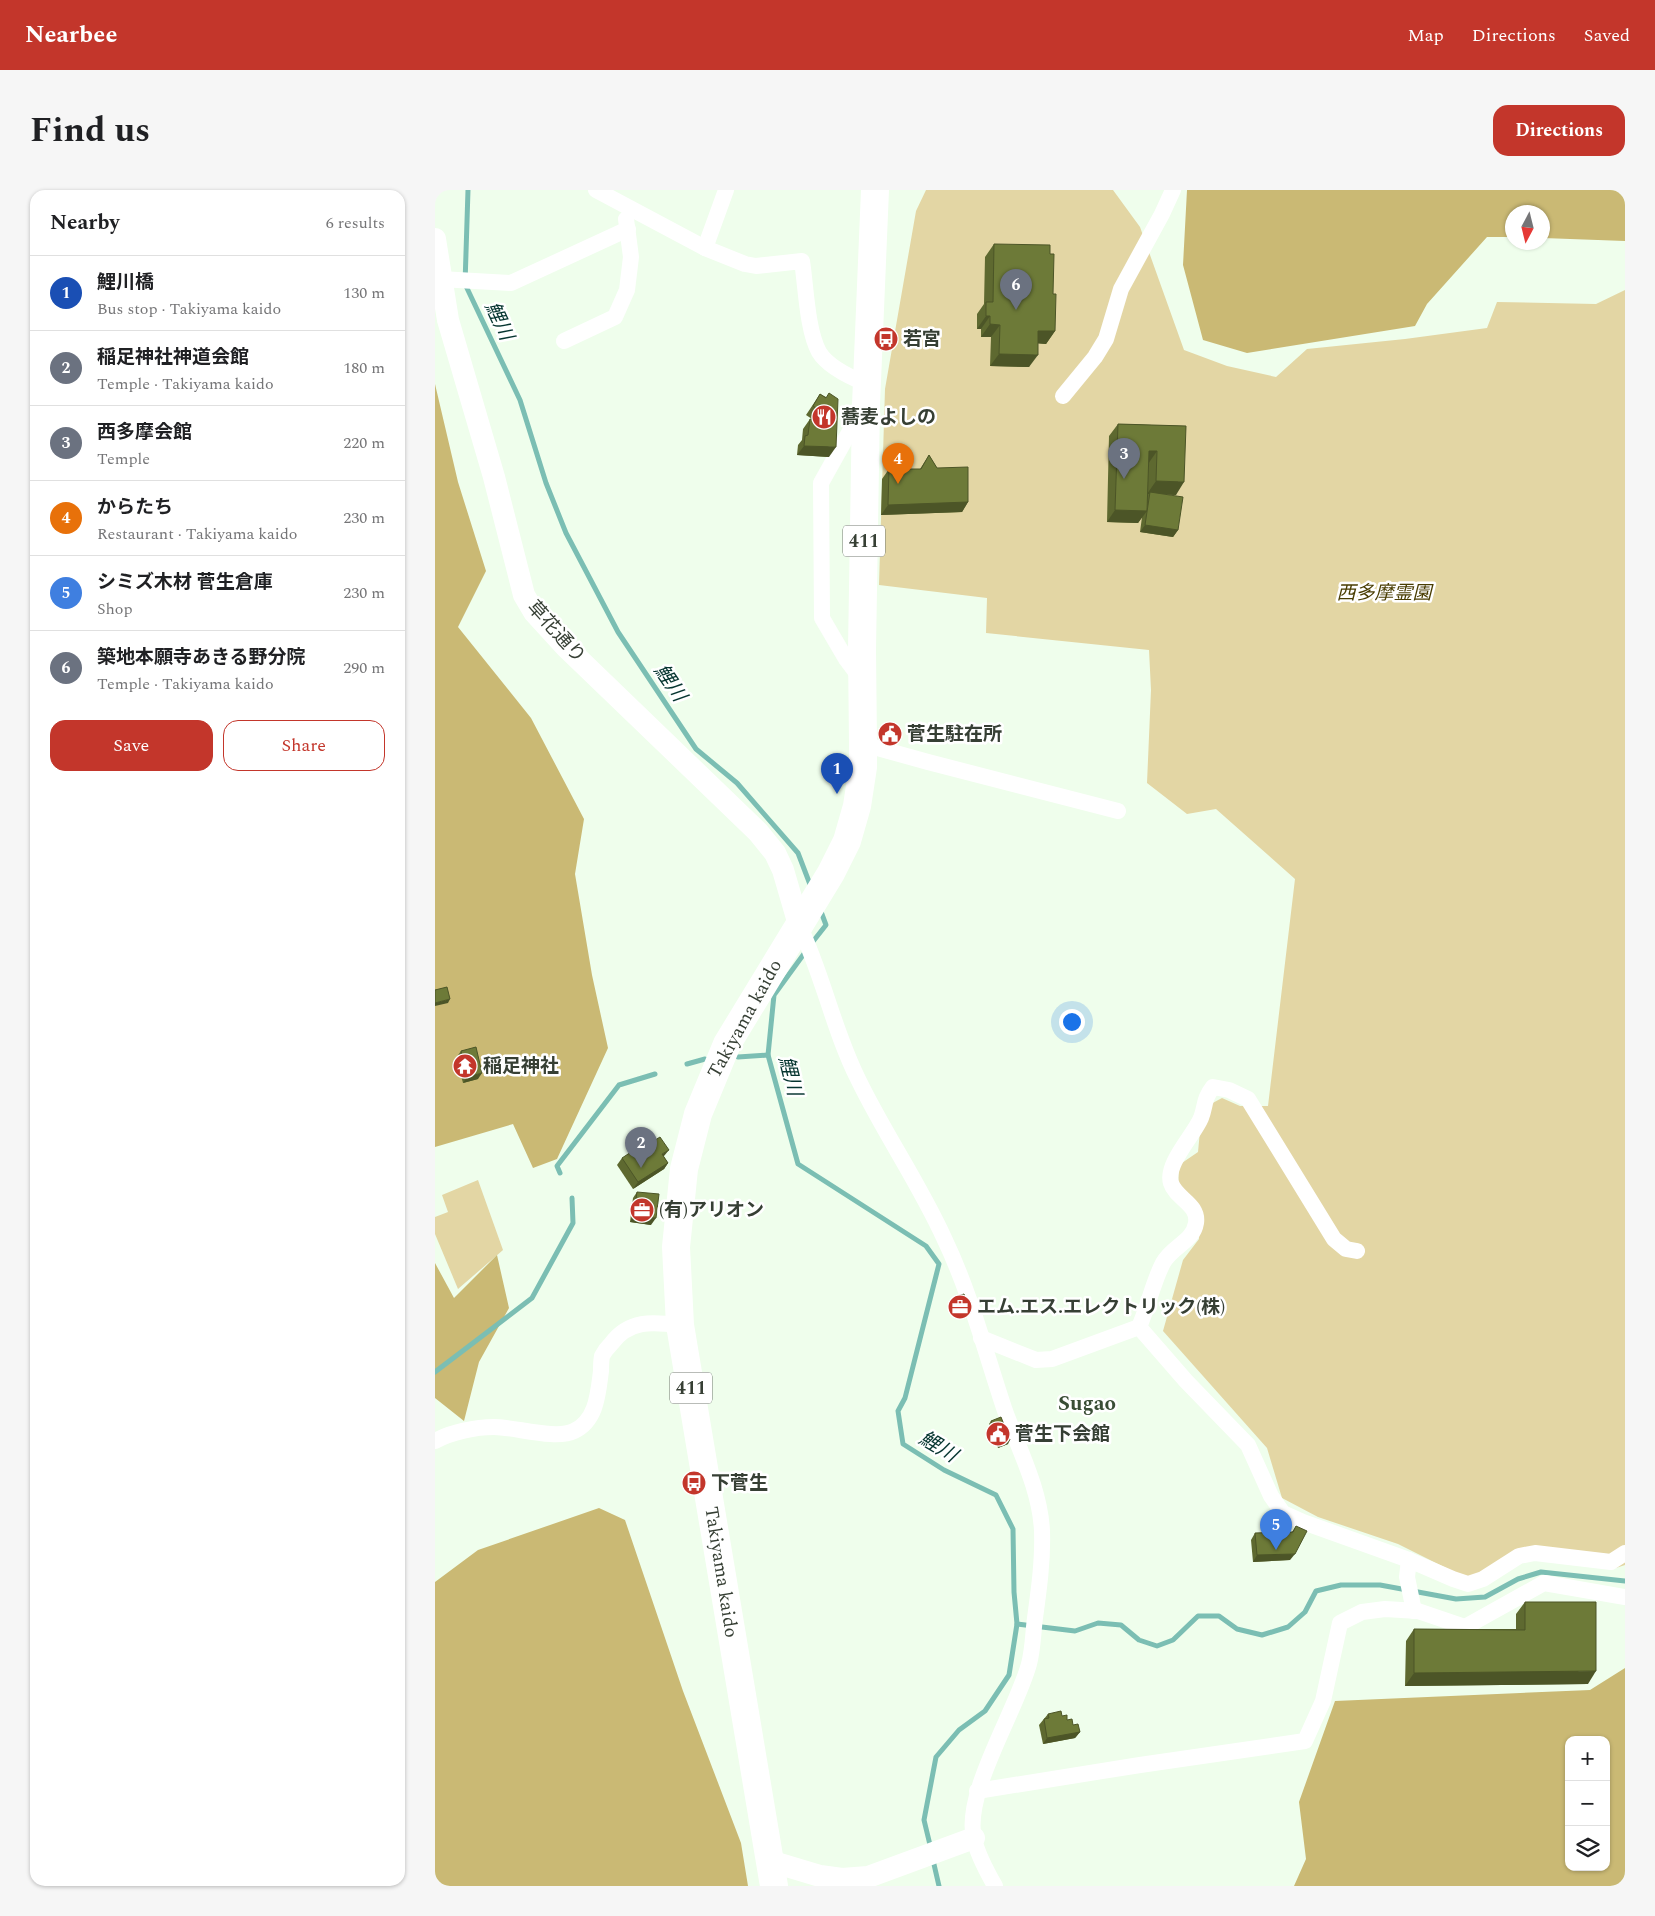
<!DOCTYPE html>
<html lang="en">
<head>
<meta charset="utf-8">
<style>
	:root { --surface:#fff; --page:#f6f6f6; --text:#202124; --muted:#757577; --line:#e0e0e0; --accent:#c3362b }
	body { margin:0; font-family:Spectral,"Noto Sans JP",serif; background:var(--page); color:var(--text) }
	.controls { position:absolute; right:15px; bottom:15px; display:grid; overflow:hidden; border-radius:10px; box-shadow:0 1px 4px #0004 }
	.controls button { width:45px; height:45px; display:grid; place-items:center; padding:0; border:0; border-bottom:1px solid var(--line); background:var(--surface); color:var(--text); font:25px sans-serif }
	.compass { position:absolute; left:1070px; top:15px; width:45px; height:45px; border-radius:50%; background:var(--surface); box-shadow:0 1px 4px #0004; rotate:187deg }
	.you { position:absolute; left:636px; top:831px; width:18px; height:18px; margin:-12px; border:4px solid #fff; border-radius:50%; background:#1a73e8; box-shadow:0 0 0 8px #1a73e833 }
	.badge { display:grid; place-items:center; width:32px; height:32px; border-radius:50%; background:var(--accent); color:#fff; font-size:16px; font-weight:700 }
	.pin { position:absolute; translate:-50% -41px; filter:drop-shadow(0 1px 2px #0008) }
	.pin::after { content:''; position:absolute; top:26px; width:18px; height:15px; background:inherit; clip-path:polygon(0 0,100% 0,50% 100%) }
	.list { margin:0; padding:0; list-style:none }
	h2 { display:flex; justify-content:space-between; align-items:center; height:65px; margin:0; padding:0 20px; font-size:21px }
	h2 small { font-size:16px; font-weight:400; color:var(--muted) }
	.list li { display:grid; grid-template-columns:32px 1fr auto; gap:15px; align-items:center; box-sizing:border-box; height:75px; padding:0 20px; border-top:1px solid var(--line) }
	.list b { display:block; font-size:19px; white-space:nowrap }
	.list p { margin:0; font-size:16px; white-space:nowrap; color:var(--muted) }
	.list em { font-size:16px; font-style:normal; color:var(--muted) }
	.actions { display:flex; gap:10px; padding:15px 20px }
	.actions a { flex:1; padding:11px 0; border:1px solid var(--accent); border-radius:15px; text-align:center; font-size:18px; color:var(--accent) }
	.actions .main { background:var(--accent); color:#fff }
	.icon { flex:none; width:28px; height:28px; fill:none; stroke:currentColor; stroke-width:2; stroke-linecap:round; stroke-linejoin:round }
	.map { position:relative; flex:none; width:1190px; height:1696px; overflow:hidden; border-radius:15px }
	header { display:flex; align-items:center; gap:30px; box-sizing:border-box; height:70px; padding:0 25px; background:var(--accent); color:#fff }
	header strong { font-size:24px }
	nav { display:flex; gap:28px; margin-inline-start:auto; font-size:18px }
	.intro { display:flex; align-items:center; justify-content:space-between; box-sizing:border-box; height:120px; padding:0 30px }
	h1 { margin:0; font-size:35px }
	.button { padding:12px 22px; border-radius:15px; background:var(--accent); color:#fff; font-size:18px; font-weight:700 }
	main { display:flex; gap:30px; padding:0 30px }
	aside { flex:1; background:var(--surface); border-radius:15px; box-shadow:0 1px 4px #0004 }
	.map>svg:first-child { display:block }
	.green { fill:#e3d6a4 }
	.forest { fill:#cab974; fill-rule:evenodd }
	.lines { fill:none; stroke-linecap:round; stroke-linejoin:round }
	.stream { stroke:#7bbeb3; stroke-width:5 }
	.street { stroke:#fff; stroke-width:16 }
	.secondary { stroke:#fff; stroke-width:22 }
	.highway { stroke:#fff; stroke-width:28 }
	.wall { fill:#5e6930 }
	.shaded-wall { fill:#4c5527 }
	.building { fill:#6d7a38; stroke:#4c5527 }
	.labels { text-anchor:middle; dominant-baseline:central; stroke-width:5; stroke-linejoin:round; paint-order:stroke }
	.shield { fill:#fff; stroke:#727971; stroke-width:1 }
	.shield-label { font-size:18px; font-weight:bold; fill:#363f34 }
	.poi-label { font-size:19px; font-weight:bold; fill:#363f34; stroke:#fff; text-anchor:start }
	.park-label { font-size:19px; font-style:italic; fill:#493d02; stroke:#fff }
	.street-label { font-size:19px; fill:#363f34; stroke:#fff }
	.water-label { font-size:20px; font-style:italic; fill:#063530; stroke:#fff }
	.quarter-label { font-size:21px; font-weight:bold; fill:#394d35; stroke:#fff }
</style>
</head>
<body>
<header>
<strong>Nearbee</strong>
<nav><a>Map</a><a>Directions</a><a>Saved</a></nav>
</header>
<div class="intro"><h1>Find us</h1><a class="button">Directions</a></div>
<main>
<aside>
<h2>Nearby<small>6 results</small></h2>
<ul class="list">
<li><span class="badge" style="background:#1a4fb4">1</span><div><b>鯉川橋</b><p>Bus stop · Takiyama kaido</p></div><em>130 m</em></li>
<li><span class="badge" style="background:#6b7280">2</span><div><b>稲足神社神道会館</b><p>Temple · Takiyama kaido</p></div><em>180 m</em></li>
<li><span class="badge" style="background:#6b7280">3</span><div><b>西多摩会館</b><p>Temple</p></div><em>220 m</em></li>
<li><span class="badge" style="background:#e8710a">4</span><div><b>からたち</b><p>Restaurant · Takiyama kaido</p></div><em>230 m</em></li>
<li><span class="badge" style="background:#3f7fe0">5</span><div><b>シミズ木材 菅生倉庫</b><p>Shop</p></div><em>230 m</em></li>
<li><span class="badge" style="background:#6b7280">6</span><div><b>築地本願寺あきる野分院</b><p>Temple · Takiyama kaido</p></div><em>290 m</em></li>
</ul>
<div class="actions"><a class="main">Save</a><a>Share</a></div>
</aside>
<div class="map">
<svg width="1190" height="1696" viewBox="0 0 1190 1696">
	<rect width="100%" height="100%" fill="#effeec"/>
	<g class="green">
		<polygon points="491,0 678,0 705,37 749,160 792,176 841,187 872,159 970,149 1052,138 1062,112 1161,114 1190,100 1190,1375 1178,1379 1096,1369 1045,1390 1029,1387 963,1354 883,1327 847,1308 832,1258 728,1141 748,1070 764,1049 763,1018 743,1001 744,975 763,962 765,941 772,916 787,908 805,916 833,916 860,689 781,619 752,624 712,593 716,500 714,460 551,443 552,408 444,395 450,199 481,21"/>
		<polygon points="43,990 68,1060 23,1099 0,1044 0,1027 13,1022 7,1005"/>
	</g>
	<g class="forest">
		<polygon points="752,0 1190,0 1190,51 1108,48 1108,22 1078,22 1077,47 1052,47 992,114 980,136 812,163 768,150 748,75"/>
		<polygon points="0,194 23,292 51,381 23,437 96,528 149,629 140,684 157,785 173,858 122,969 98,978 78,934 0,957"/>
		<polygon points="62,1065 74,1118 44,1172 29,1231 0,1208 0,1073 19,1108"/>
		<polygon points="164,1318 190,1330 248,1501 306,1653 313,1696 0,1696 0,1392 43,1360"/>
		<path d="M1190 1478V1696H859L871 1669 864 1612 900 1511 1155 1500ZM1134 1550H1171V1677H1134Z"/>
	</g>
	<g class="lines">
		<g class="stream">
			<polyline points="33,0 30,94 85,210 111,293 131,343 183,442 261,559 302,593 363,663 376,697"/>
			<polyline points="376,754 391,735 385,719"/>
			<polyline points="371,761 339,805 333,865 363,974 491,1056 504,1074 470,1208 463,1221 468,1254 509,1280 561,1305 578,1339 579,1402 582,1434 574,1485 550,1521 524,1540 501,1567 489,1630 496,1659"/>
			<polyline points="303,867 333,865"/>
			<polyline points="252,874 270,869"/>
			<polyline points="125,983 122,976 184,895 220,884"/>
			<polyline points="0,1182 97,1108 138,1033 137,1008"/>
			<polyline points="582,1434 640,1441 663,1433 686,1435 704,1450 722,1456 738,1450 763,1426 784,1426 802,1439 827,1445 853,1437 870,1422 881,1401 906,1395 945,1395 1021,1409 1050,1407 1083,1389 1106,1382 1190,1391"/>
			<polyline points="498,1670 504,1696"/>
		</g>
		<g class="street">
			<path d="M161 0 270 58 310 74 321 76 367 71C371 97 372 140 384 162 393 177 417 188 432 194"/>
			<polyline points="270,58 291,0"/>
			<polyline points="5,89 76,93 193,39"/>
			<polyline points="129,151 180,127 192,100 196,67 191,29"/>
			<polyline points="628,206 660,167 671,149 686,99 727,24 738,0"/>
			<polyline points="426,489 411,469 387,428 386,293 415,241 430,224"/>
			<polyline points="428,554 493,572 683,621"/>
			<path d="M364 735C388 785 398 839 423 889 449 943 484 993 509 1048 535 1102 550 1161 569 1218 583 1258 605 1298 607 1341 608 1370 604 1399 600 1428 598 1443 598 1459 594 1474 581 1522 528 1603 539 1649 543 1666 552 1682 560 1696"/>
			<path d="M704 1137C713 1117 718 1092 728 1073 737 1056 758 1052 761 1033 764 1014 741 1009 736 993 730 974 759 945 766 928 771 915 768 910 778 897L794 900 813 909 899 1049 911 1059 922 1061"/>
			<polyline points="546,1148 601,1170 617,1169 704,1137 751,1191 813,1255 836,1306 848,1323 868,1332 974,1370 1018,1389 1033,1394 1048,1389 1084,1366 1100,1363 1176,1372 1190,1363"/>
			<path d="M0 1251C16 1242 41 1237 59 1237 80 1237 121 1250 139 1241 162 1230 163 1203 166 1181 166 1177 166 1171 167 1166 169 1162 173 1157 176 1154 194 1129 218 1132 245 1135"/>
			<polyline points="974,1370 972,1387 979,1421"/>
			<polyline points="542,1601 705,1575 870,1551 888,1511 905,1433 927,1422 950,1419 983,1421 1030,1437 1109,1393 1190,1407"/>
		</g>
		<g class="secondary">
			<polyline points="0,49 13,130 59,287 89,405 99,422 131,457 323,642 340,663 348,680 364,735"/>
			<polyline points="335,1671 385,1686 407,1689 433,1687 539,1648"/>
		</g>
		<polyline class="highway" points="339,1696 245,1135 241,1057 249,979 263,924 292,854 396,683 412,651 422,616 428,577 428,554 427,460 431,215 440,0"/>
	</g>
	<g class="wall">
		<polygon points="559,54 615,64 620,141 611,154 603,153 594,177 555,176 556,147 546,147 546,139 542,139 542,124 549,114 550,67"/>
		<polygon points="385,204 391,207 394,267 362,265 363,255 367,250 368,239 375,229 377,229 371,225"/>
		<polygon points="683,234 751,236 741,305 727,304 743,340 738,347 705,342 707,327 703,333 672,332 674,246"/>
		<polygon points="494,265 502,278 533,312 527,322 446,325 447,289 454,279 485,279"/>
		<polygon points="26,861 43,889 28,893 21,868"/>
		<polygon points="229,967 233,973 229,979 198,999 182,975 187,968"/>
		<polygon points="202,1002 216,1035 195,1032 198,1008"/>
		<polygon points="519,1107 531,1123 521,1126 516,1110"/>
		<polygon points="556,1231 573,1254 563,1258 554,1234"/>
		<polygon points="861,1336 855,1370 818,1372 816,1350 820,1343 857,1342"/>
		<polygon points="1090,1412 1153,1494 970,1496 971,1451 979,1439 1081,1439 1081,1424"/>
		<polygon points="613,1524 627,1526 632,1530 645,1542 640,1548 608,1554 604,1535"/>
	</g>
	<g class="shaded-wall">
		<polygon points="551,126 555,126 546,139 542,139"/>
		<polygon points="555,134 565,135 556,147 546,147"/>
		<polygon points="603,141 620,141 611,154 595,153"/>
		<polygon points="564,164 603,165 594,177 555,176"/>
		<polygon points="369,256 401,257 394,267 362,265"/>
		<polygon points="714,261 722,261 713,274"/>
		<polygon points="721,291 749,292 741,305 714,304 715,302 714,304 712,304"/>
		<polygon points="533,312 527,322 446,325 453,315"/>
		<polygon points="680,320 712,321 703,333 672,332"/>
		<polygon points="710,335 743,340 738,347 705,342"/>
		<polygon points="15,809 13,813 0,816 0,813"/>
		<polygon points="47,883 43,889 28,893 32,887"/>
		<polygon points="234,960 229,966 223,970 227,964"/>
		<polygon points="233,973 229,979 198,999 203,992"/>
		<polygon points="199,1025 221,1028 216,1035 195,1032"/>
		<polygon points="534,1120 531,1123 521,1126 523,1123"/>
		<polygon points="575,1250 573,1254 563,1258 565,1254"/>
		<polygon points="860,1364 855,1370 818,1372 822,1365"/>
		<polygon points="1161,1481 1153,1494 970,1496 979,1483"/>
		<polygon points="645,1542 640,1548 608,1554 612,1548"/>
	</g>
	<g class="building">
		<polygon points="559,54 615,55 615,64 619,64 618,104 621,104 620,141 603,141 603,165 564,164 565,135 555,134 555,126 551,126 551,112 558,112"/>
		<polygon points="394,203 403,209 401,257 369,256 370,246 373,245 375,229 389,230 390,224 378,216 385,204 391,208"/>
		<polygon points="683,234 751,236 749,292 721,291 722,261 714,261 712,321 680,320"/>
		<polygon points="494,265 502,278 533,277 533,312 453,315 454,279 486,279"/>
		<polygon points="715,302 748,307 743,340 710,335"/>
		<polygon points="12,797 15,809 0,813 0,800"/>
		<polygon points="41,857 47,883 32,887 26,861"/>
		<polygon points="225,947 234,960 227,964 233,973 203,992 187,968 216,949 217,952"/>
		<polygon points="202,1002 224,1004 221,1028 199,1025"/>
		<polygon points="529,1104 534,1120 523,1123 519,1107"/>
		<polygon points="566,1227 575,1250 565,1254 556,1231"/>
		<polygon points="861,1336 872,1341 860,1364 822,1365 820,1343 858,1342"/>
		<polygon points="1090,1412 1161,1412 1161,1481 979,1483 979,1439 1090,1440"/>
		<polygon points="626,1521 627,1526 632,1525 632,1530 637,1529 638,1535 643,1534 645,1542 612,1548 609,1529 614,1528 613,1524"/>
	</g>
	<defs>
		<symbol id="bus-disc" viewBox="-11 -11 22 22"><circle r="9.5" fill="#c3362b" stroke="#fff"/><path d="M-5-6H5V4H4V6H2V4H-2V6H-4V4H-5ZM-3.5-4V0h7V-4ZM-3.5 1.2v1.5H-2V1.2ZM2 1.2v1.5H3.5V1.2Z" fill="#fff"/></symbol>
		<symbol id="restaurant-disc" viewBox="-11 -11 22 22"><circle r="9.5" fill="#c3362b" stroke="#fff"/><path d="M-5-6h1v4h1v-4h1v4h1v-4h1v5L-1.5 .5V6h-2V.5L-5-1ZM5-6V6H3V1.5H1.5Q1.5-4 5-6Z" fill="#fff"/></symbol>
		<symbol id="civic-disc" viewBox="-11 -11 22 22"><circle r="9.5" fill="#c3362b" stroke="#fff"/><path d="M-.6-6.5H3V-4.5H.6V-3L4-1V1h2V6H-6V1h2V-1L-.6-3ZM-1.2 2.5V6h2.4V2.5Z" fill="#fff"/></symbol>
		<symbol id="temple-disc" viewBox="-11 -11 22 22"><circle r="9.5" fill="#c3362b" stroke="#fff"/><path d="M0-6L5-2H3V0L6.5 2.5H4V6H1.5V3h-3V6H-4V2.5H-6.5L-3 0V-2H-5Z" fill="#fff"/></symbol>
		<symbol id="office-disc" viewBox="-11 -11 22 22"><circle r="9.5" fill="#c3362b" stroke="#fff"/><path d="M-6-3h4V-5.5h4V-3h4V5H-6ZM-1-4.5V-3h2v-1.5ZM-6 0V1H6V0Z" fill="#fff"/></symbol>
	</defs>
	<g fill-rule="evenodd">
		<use href="#bus-disc" x="437" y="135" width="28" height="28"/>
		<use href="#restaurant-disc" x="375" y="213" width="28" height="28"/>
		<use href="#civic-disc" x="441" y="530" width="28" height="28"/>
		<use href="#temple-disc" x="16" y="862" width="28" height="28"/>
		<use href="#office-disc" x="193" y="1006" width="28" height="28"/>
		<use href="#office-disc" x="511" y="1103" width="28" height="28"/>
		<use href="#civic-disc" x="549" y="1230" width="28" height="28"/>
		<use href="#bus-disc" x="245" y="1279" width="28" height="28"/>
	</g>
	<g class="labels">
		<g class="shield">
			<rect x="408" y="335.5" width="42" height="31" rx="4"/>
			<rect x="235" y="1182.5" width="42" height="31" rx="4"/>
		</g>
		<g class="shield-label">
			<text x="429" y="351">411</text>
			<text x="256" y="1198">411</text>
		</g>
		<g class="poi-label">
			<text x="468" y="149">若宮</text>
			<text x="406" y="227">蕎麦よしの</text>
			<text x="472" y="544">菅生駐在所</text>
			<text x="48" y="876">稲足神社</text>
			<text x="224" y="1020">(有)アリオン</text>
			<text x="542" y="1117">エム.エス.エレクトリック(株)</text>
			<text x="580" y="1244">菅生下会館</text>
			<text x="276" y="1293">下菅生</text>
		</g>
		<g class="park-label">
			<text x="949" y="403">西多摩霊園</text>
		</g>
		<g class="street-label">
			<text transform="translate(121 442) rotate(48)">草花通り</text>
			<text transform="translate(310 829) rotate(-61)">Takiyama kaido</text>
			<text transform="translate(286 1382) rotate(81)">Takiyama kaido</text>
		</g>
		<g class="water-label">
			<text transform="translate(64 131) rotate(65)">鯉川</text>
			<text transform="translate(235 493) rotate(56)">鯉川</text>
			<text transform="translate(355 886) rotate(76)">鯉川</text>
			<text transform="translate(503 1257) rotate(31)">鯉川</text>
		</g>
		<g class="quarter-label">
			<text x="652" y="1214">Sugao</text>
		</g>
	</g>
</svg>
<div class="controls">
<button>+</button>
<button>−</button>
<button><svg class="icon" aria-label="layers" viewBox="0 0 24 24"><path d="M12 4l9 5-9 5-9-5zM3 14l9 5 9-5"/></svg></button>
</div>
<svg class="compass" viewBox="-18 -18 36 36"><path d="M0-13l5 13h-10z" fill="#e53935"/><path d="M0 13l5-13h-10z" fill="#757577"/></svg>
<div class="you"></div>
<div class="pin badge" style="left:402px;top:604px;background:#1a4fb4">1</div>
<div class="pin badge" style="left:206px;top:978px;background:#6b7280">2</div>
<div class="pin badge" style="left:689px;top:289px;background:#6b7280">3</div>
<div class="pin badge" style="left:463px;top:294px;background:#e8710a">4</div>
<div class="pin badge" style="left:841px;top:1360px;background:#3f7fe0">5</div>
<div class="pin badge" style="left:581px;top:120px;background:#6b7280">6</div>
</div>
</main>
</body>
</html>
